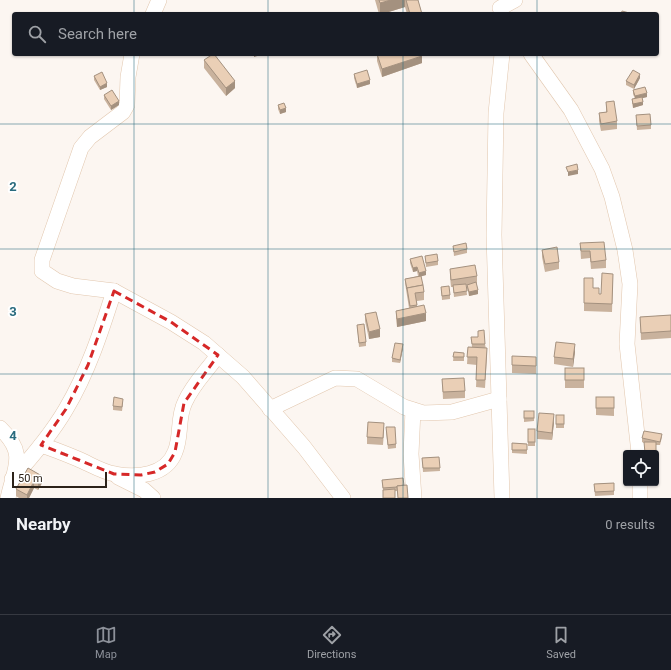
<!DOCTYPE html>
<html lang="en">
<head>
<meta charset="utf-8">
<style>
	:root { --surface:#171b24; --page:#20242c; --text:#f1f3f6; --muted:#9ea1a6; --line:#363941; --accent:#8c9099 }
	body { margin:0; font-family:Roboto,sans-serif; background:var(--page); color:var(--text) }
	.controls { position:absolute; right:12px; bottom:12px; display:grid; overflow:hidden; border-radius:4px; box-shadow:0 1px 3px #0004 }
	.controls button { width:36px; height:36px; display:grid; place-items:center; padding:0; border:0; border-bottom:1px solid var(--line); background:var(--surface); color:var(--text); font:20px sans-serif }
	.scale { position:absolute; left:12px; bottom:10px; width:95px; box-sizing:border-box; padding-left:4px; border:2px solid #2c2219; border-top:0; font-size:11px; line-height:14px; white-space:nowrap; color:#2c2219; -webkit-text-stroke:3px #fff; paint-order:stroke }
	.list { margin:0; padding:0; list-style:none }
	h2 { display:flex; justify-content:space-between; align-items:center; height:52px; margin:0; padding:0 16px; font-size:17px }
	h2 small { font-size:13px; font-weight:400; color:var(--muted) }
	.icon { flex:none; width:22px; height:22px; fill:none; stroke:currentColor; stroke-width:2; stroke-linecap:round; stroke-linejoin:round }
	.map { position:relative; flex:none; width:671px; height:498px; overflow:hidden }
	.search { position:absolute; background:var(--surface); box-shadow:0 1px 3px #0004; left:12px; right:12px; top:12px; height:44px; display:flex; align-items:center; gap:10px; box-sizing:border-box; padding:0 14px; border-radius:4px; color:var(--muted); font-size:15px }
	.sheet { height:116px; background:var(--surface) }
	nav { display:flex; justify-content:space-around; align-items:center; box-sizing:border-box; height:56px; border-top:1px solid var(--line); background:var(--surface); font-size:11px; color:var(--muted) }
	nav a { display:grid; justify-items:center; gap:2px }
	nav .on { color:var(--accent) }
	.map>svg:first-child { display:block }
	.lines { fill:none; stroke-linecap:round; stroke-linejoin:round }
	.street-casing { stroke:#e2c7ae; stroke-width:16 }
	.street { stroke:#fff; stroke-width:15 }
	.wall { fill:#c9b29d }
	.shaded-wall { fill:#a4917f }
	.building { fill:#eacfb6; stroke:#a4917f }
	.marked { fill:none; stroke:#d62828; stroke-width:3; stroke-dasharray:8 5; stroke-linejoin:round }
	.grid { fill:none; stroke:#296b7e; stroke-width:1; stroke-opacity:0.55 }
	.grid-label { font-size:13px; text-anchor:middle; font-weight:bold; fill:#296b7e; stroke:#fff; stroke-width:4; stroke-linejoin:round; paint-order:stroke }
</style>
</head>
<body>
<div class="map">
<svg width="671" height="498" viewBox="0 0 671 498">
	<rect width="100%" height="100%" fill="#fcf6f1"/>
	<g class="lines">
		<defs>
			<g id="street">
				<polyline points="500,8 515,0"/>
				<polyline points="153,14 159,0"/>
				<polyline points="132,54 128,77 127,105 123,112 90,137 81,148 42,260 42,271 57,281 73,286 114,291 171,322 204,343 243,377 304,447 343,498"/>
				<polyline points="502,54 496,113 494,235 502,498"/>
				<polyline points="531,54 571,110 602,169 612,197 625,250 630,284 627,344 639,453"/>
				<polyline points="270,409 335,378 357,379 404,407 423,413 452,412 499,399"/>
				<polyline points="413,410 411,454 414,498"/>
				<path d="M0 428C27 454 15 466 8 498"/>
				<path d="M41 445C54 449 66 454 78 459 90 464 102 472 115 474 136 478 166 476 175 452 182 436 177 418 185 402 193 384 207 371 218 355"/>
				<polyline points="118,477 144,490 153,498"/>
				<path d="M12 479C32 457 51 435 66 409 88 372 101 332 114 291"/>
				<polyline points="640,498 640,483"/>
			</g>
		</defs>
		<use href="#street" class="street-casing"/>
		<use href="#street" class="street"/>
	</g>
	<g class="wall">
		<polygon points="375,0 418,0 422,14 407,14 405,7 382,14 379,14"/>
		<polygon points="377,54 422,63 382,77 377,61"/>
		<polygon points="204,60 235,88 226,96 204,68"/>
		<polygon points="354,74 370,84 357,88 354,78"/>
		<polygon points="94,76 107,87 100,90 94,80"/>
		<polygon points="640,78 634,89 626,85 626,81"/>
		<polygon points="633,90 647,97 642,98 643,105 633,108 632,103 632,99 635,99 633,94"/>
		<polygon points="104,95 119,105 111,110 104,99"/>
		<polygon points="606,102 617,121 617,129 601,131 599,121 599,113 606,112"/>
		<polygon points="278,105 286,112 280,114 278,109"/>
		<polygon points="636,115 651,125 651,129 637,130"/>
		<polygon points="580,243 606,260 606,268 591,269 590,258 581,259"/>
		<polygon points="453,246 467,249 467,253 454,256"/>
		<polygon points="542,250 559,262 559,269 545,272 542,257"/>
		<polygon points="425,256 438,261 438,265 426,267"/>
		<polygon points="410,259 426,275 421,276 424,292 424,300 417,301 417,306 426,321 397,327 396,319 396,311 409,308 405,283 405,279 418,276 417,271 413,272 410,263"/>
		<polygon points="450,269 477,276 477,283 476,284 478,294 469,296 467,288 467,285 466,285 467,295 454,297 453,287 451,287 450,277"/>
		<polygon points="613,274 612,312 584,311 584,278 599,294 601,294"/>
		<polygon points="441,287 450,295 450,299 442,300"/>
		<polygon points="365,314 380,337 369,339 365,321"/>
		<polygon points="671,315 671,338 641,340 640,317"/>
		<polygon points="357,325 366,342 366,346 359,347"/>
		<polygon points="471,337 485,344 487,355 485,388 476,387 477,365 467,364 468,347 472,347"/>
		<polygon points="403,348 400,363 392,362 392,358"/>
		<polygon points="454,352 464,353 464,361 453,361"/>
		<polygon points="575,352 573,367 554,364 554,357"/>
		<polygon points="512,365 536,365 536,374 512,373"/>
		<rect x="565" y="368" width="19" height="20"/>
		<polygon points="442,379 465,391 465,398 443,399"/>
		<polygon points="596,397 614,397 614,416 596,415"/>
		<polygon points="123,403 122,411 113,410 113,406"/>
		<polygon points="524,411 534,411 534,421 524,422"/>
		<polygon points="556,415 564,424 564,428 556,428"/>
		<polygon points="554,422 552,440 537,439 537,431"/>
		<polygon points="528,429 535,442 535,446 528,446"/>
		<polygon points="384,431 383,445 367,444 367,437"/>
		<polygon points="386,431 396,444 396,448 388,449"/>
		<polygon points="662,437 660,445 656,445 656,459 656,453 644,443 642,442 642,438"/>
		<polygon points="512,443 527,444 527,454 512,453"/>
		<polygon points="439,457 440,471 423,472 422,458"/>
		<polygon points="28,468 42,483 38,490 34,488 29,498 19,498 16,496 16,489"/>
		<polygon points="382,480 404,485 408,498 398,498 397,491 383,492"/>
		<polygon points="614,483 614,495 595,496 594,484"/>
	</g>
	<g class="shaded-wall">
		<polygon points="391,0 405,0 405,7 382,14 380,14 380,3"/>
		<polygon points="254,54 264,54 254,57"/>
		<polygon points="422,56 422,63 382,77 382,69"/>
		<polygon points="640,74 640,78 634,89 634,85"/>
		<polygon points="370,80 370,84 357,88 357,84"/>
		<polygon points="235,81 235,88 226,96 226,88"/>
		<polygon points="107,83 107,87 100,90 100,87"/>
		<polygon points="647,93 647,97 635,100 635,96"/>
		<polygon points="119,101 119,105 111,110 111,106"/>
		<polygon points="643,102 643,105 633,108 633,104"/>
		<polygon points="286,108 286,112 280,114 280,110"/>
		<polygon points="578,170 578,174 568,176 568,172"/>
		<polygon points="417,267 417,271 413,272 413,268"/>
		<polygon points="426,271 426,275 419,277 419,273"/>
		<polygon points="478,290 478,294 469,296 469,292"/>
		<polygon points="426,313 426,321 397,327 397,319"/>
		<polygon points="380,329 380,337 369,339 369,332"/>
		<polygon points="403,344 403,348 400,363 400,360"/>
		<polygon points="575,344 575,352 573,367 573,359"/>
		<polygon points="554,414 554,422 552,440 552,433"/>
		<polygon points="42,476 42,483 38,490 38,483"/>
		<polygon points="34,481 34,488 29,498 27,498 27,495"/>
	</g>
	<g class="building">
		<polygon points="379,0 391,0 380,3"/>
		<polygon points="406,0 418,0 422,14 410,14"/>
		<polygon points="622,11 633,14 621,14"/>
		<polygon points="213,54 214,54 235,81 226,88 204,60"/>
		<polygon points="377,54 421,54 422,56 382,69"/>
		<polygon points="367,70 370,80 357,84 354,74"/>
		<polygon points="633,70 640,74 634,85 626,81"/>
		<polygon points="102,72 107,83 100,87 94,76"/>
		<polygon points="645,87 647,93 635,96 633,90"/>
		<polygon points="112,90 119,101 111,106 104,95"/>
		<polygon points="642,97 643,102 633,104 632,99"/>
		<polygon points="614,101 617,121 601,124 599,113 607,112 606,102"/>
		<polygon points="284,103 286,108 280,110 278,105"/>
		<polygon points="650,114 651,125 637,126 636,115"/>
		<polygon points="577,164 578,170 568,172 566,167"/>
		<polygon points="604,242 606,260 591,262 590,251 581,251 580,243"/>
		<polygon points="466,243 467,249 454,252 453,246"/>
		<polygon points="557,247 559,262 545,264 542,250"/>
		<polygon points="437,254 438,261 426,263 425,256"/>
		<polygon points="422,256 426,271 419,273 417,267 413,268 410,259"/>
		<polygon points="475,265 477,276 451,280 450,269"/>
		<polygon points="602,273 613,274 612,304 584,303 584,278 593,278 593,288 599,288 599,294 601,294"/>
		<polygon points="421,276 423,285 407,288 407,289 405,279"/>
		<polygon points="476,282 478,290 469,292 467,285"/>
		<polygon points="466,284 467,291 454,293 453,285"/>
		<polygon points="423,285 424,292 415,293 417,305 410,306 407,288"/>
		<polygon points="449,286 450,295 442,296 441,287"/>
		<polygon points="424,305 426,313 397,319 396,311"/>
		<polygon points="376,312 380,329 369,332 365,314"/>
		<polygon points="671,315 671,331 641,333 640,317"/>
		<polygon points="364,324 366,342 359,343 357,325"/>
		<polygon points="484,330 485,344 472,344 471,337 478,337 478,331"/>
		<polygon points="556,342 575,344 573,359 554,357"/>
		<polygon points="395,343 403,344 400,360 392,358"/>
		<polygon points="468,347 487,348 485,380 476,380 477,357 467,357"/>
		<polygon points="454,352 464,353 464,357 453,357"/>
		<polygon points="512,356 536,357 536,366 512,365"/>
		<rect x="565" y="368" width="19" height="12"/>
		<polygon points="464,378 465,391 443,392 442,379"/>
		<polygon points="114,397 123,399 122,407 113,406"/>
		<rect x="596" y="397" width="18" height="11"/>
		<rect x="524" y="411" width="10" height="7"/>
		<polygon points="539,413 554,414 552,433 537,431"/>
		<rect x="556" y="415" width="8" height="9"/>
		<polygon points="368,422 384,423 383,438 367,437"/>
		<polygon points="386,427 395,427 396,444 388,445"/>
		<rect x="528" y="429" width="7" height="13"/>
		<polygon points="644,431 662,434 660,442 642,438"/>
		<polygon points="644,442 656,442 656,455 656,453 645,453"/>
		<polygon points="512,443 527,444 527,450 512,450"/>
		<polygon points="439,457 440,468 423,468 422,458"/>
		<polygon points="28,468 42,476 38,483 34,481 27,495 16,489"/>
		<polygon points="403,478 404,485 397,486 397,487 383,488 382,480"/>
		<polygon points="614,483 614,491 595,492 594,484"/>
		<polygon points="407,485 408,498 398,498 397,486"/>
		<polygon points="395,489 395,498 383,498 383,490"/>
	</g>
	<path class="marked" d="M114 291 171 322 218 355 184 403 175 452 168 464 155 472 141 475 114 474 41 445 66 409 88 365Z"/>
	<path class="grid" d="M134 0V14M268 0V14M403 0V14M537 0V14M134 54V498M268 54V498M403 54V498M537 54V498M0 124H671M0 249H671M0 374H671"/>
	<g class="grid-label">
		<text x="13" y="191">2</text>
		<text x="13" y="316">3</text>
		<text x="13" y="440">4</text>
	</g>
</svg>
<div class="controls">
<button><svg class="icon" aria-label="locate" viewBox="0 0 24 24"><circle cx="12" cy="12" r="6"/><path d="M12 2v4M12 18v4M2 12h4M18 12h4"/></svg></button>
</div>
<div class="scale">50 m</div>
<div class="search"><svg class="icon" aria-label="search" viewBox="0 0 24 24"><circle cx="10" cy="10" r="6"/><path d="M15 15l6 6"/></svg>Search here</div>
</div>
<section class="sheet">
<h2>Nearby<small>0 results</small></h2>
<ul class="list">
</ul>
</section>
<nav>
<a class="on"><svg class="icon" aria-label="map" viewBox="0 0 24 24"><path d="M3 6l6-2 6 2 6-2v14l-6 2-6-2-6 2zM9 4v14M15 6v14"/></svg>Map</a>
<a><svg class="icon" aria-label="directions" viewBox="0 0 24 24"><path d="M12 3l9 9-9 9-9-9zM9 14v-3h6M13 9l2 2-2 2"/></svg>Directions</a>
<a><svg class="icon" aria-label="saved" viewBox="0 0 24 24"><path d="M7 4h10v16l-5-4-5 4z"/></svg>Saved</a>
</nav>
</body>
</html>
